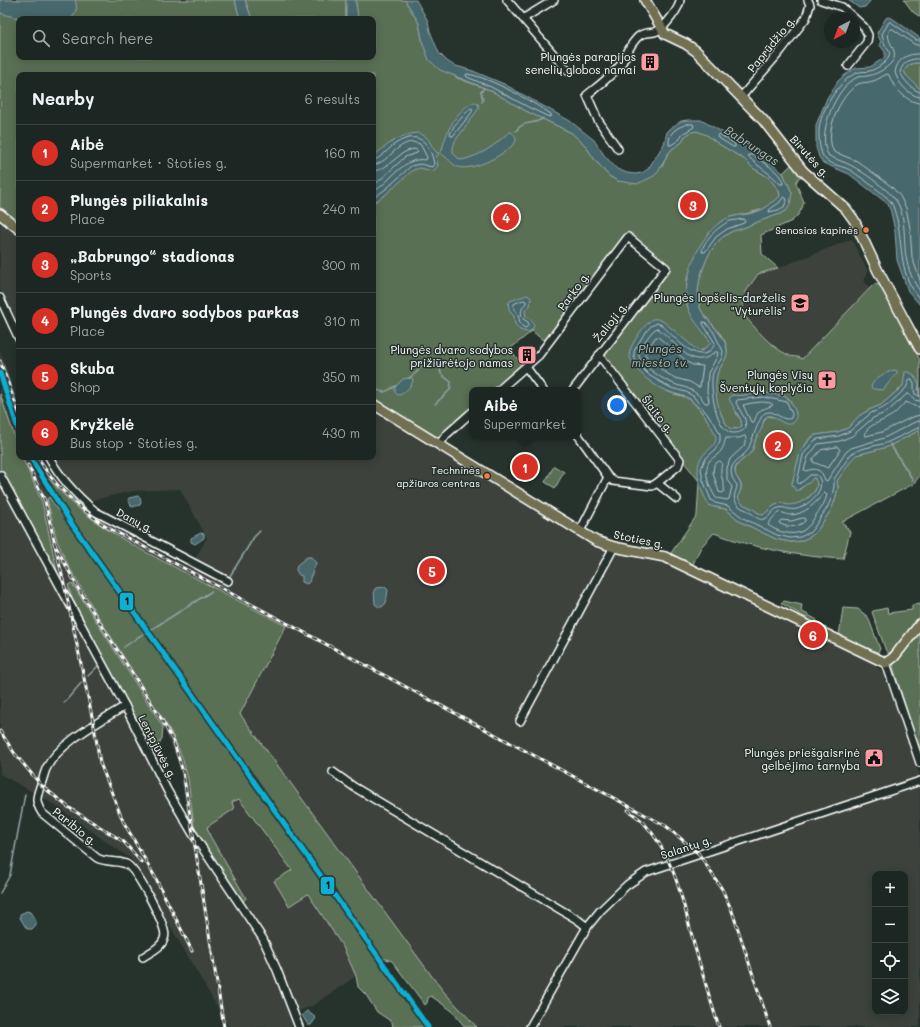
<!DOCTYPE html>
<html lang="en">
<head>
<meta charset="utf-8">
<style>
	:root { --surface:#1c2622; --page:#252e2a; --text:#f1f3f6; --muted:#a0a5a5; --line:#3a4340; --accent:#d93025 }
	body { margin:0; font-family:Mali,sans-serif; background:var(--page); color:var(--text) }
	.controls { position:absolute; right:12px; bottom:12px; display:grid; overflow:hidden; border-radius:8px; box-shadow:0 2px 10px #0003 }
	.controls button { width:36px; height:36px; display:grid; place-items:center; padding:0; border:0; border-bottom:1px solid var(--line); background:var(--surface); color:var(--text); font:20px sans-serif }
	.compass { position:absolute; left:824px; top:12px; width:36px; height:36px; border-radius:50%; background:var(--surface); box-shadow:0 2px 10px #0003; rotate:221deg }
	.you { position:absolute; left:617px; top:405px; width:14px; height:14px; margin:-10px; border:3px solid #fff; border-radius:50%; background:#1a73e8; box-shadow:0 0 0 6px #1a73e833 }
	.badge { display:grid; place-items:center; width:26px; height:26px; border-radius:50%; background:var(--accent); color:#fff; font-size:13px; font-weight:700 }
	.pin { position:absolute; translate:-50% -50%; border:2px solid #fff; box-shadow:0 1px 4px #0006 }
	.popup { position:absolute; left:469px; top:387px; width:112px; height:52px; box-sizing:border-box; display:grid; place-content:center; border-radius:8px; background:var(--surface); filter:drop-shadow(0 1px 3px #0005); font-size:13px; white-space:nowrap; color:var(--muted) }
	.popup b { font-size:15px; color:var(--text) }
	.popup::after { content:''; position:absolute; left:50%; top:100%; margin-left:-8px; border:8px solid transparent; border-top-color:var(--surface) }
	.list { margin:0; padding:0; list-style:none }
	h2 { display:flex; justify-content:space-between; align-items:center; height:52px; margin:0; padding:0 16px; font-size:17px }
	h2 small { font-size:13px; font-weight:400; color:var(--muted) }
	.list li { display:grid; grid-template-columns:26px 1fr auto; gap:12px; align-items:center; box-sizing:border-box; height:56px; padding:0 16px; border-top:1px solid var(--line) }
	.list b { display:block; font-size:15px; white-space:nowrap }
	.list p { margin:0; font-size:13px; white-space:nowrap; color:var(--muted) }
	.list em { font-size:13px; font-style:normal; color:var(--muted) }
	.icon { flex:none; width:22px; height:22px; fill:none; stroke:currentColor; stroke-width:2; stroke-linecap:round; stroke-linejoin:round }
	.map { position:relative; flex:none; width:920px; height:1027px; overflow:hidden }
	.search { position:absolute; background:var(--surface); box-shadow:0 2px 10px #0003; left:16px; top:16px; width:360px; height:44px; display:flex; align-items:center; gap:10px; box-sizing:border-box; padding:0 14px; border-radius:8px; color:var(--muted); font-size:15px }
	.panel { position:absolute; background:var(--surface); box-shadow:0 2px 10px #0003; left:16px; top:72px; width:360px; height:388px; border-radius:8px }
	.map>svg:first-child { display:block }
	.built { fill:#3c433c; fill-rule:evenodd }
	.green { fill:#5a7054; stroke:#acb8aa }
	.water { fill:#47686d; stroke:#91a4a7 }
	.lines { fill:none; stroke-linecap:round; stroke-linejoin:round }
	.shore { stroke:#b5c3c5; stroke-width:1 }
	.stream { stroke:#91a4a7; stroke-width:1.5 }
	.minor-casing { stroke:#fff; stroke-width:10 }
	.major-casing { stroke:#fff; stroke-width:12 }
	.minor { stroke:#26332d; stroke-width:7 }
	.major { stroke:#716f52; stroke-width:9 }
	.rail-casing { stroke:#fff; stroke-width:3 }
	.rail { stroke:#26332d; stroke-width:1.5; stroke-dasharray:4.5; stroke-linecap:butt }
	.rail-1-casing { stroke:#26332d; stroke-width:8 }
	.rail-1 { stroke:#0dafd3; stroke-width:5 }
	.bus-dot { fill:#f77d43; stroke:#26332d; stroke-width:1.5 }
	.labels { text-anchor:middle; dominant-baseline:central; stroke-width:3; stroke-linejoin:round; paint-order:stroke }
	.bus-label { font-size:10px; fill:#fff; stroke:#26332d; text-anchor:end }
	.street-label { font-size:11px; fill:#fff; stroke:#26332d }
	.poi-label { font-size:11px; fill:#fff; stroke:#26332d; text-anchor:end }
	.water-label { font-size:12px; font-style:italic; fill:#acbbbd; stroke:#26332d }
	.line-badge { stroke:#26332d; stroke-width:1.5 }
	.pale-badge-label { font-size:11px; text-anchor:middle; font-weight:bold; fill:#111 }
</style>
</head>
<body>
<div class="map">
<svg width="920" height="1027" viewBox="0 0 920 1027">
	<rect width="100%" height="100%" fill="#26332d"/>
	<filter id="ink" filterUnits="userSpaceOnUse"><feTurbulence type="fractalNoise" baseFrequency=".025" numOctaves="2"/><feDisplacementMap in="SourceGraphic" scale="8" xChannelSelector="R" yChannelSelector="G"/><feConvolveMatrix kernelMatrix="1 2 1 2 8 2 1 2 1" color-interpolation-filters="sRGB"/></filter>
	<g filter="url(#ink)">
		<g class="built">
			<polygon points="0,218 19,233 19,330 0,289"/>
			<polygon points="852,239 868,272 864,281 870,288 802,359 797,356 789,356 772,345 742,313 745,293 758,274 778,268"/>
			<polygon points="0,350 19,405 19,449 0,394"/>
			<path d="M373 409 579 535 660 559 869 659 886 676 920 776V1027H477L444 992 434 979 240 714 137 547 103 528 88 517 60 491V503L431 1027H426L49 497 57 541 69 567 96 613 171 732 182 757 188 779 194 827 187 817 179 764 163 727 110 645 68 585 71 596 58 575 42 502 22 457H41L46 466 62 486 90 512 105 523 189 569 207 538 180 489 132 491 88 501 81 494 68 480 54 457H373ZM875 874H905V1012H875Z"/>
			<polygon points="0,482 105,675 165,792 190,837 198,833 242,903 210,836 207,827 234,809 232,802 239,799 292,870 288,905 308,894 343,947 356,976 312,1006 289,1015 294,1027 229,1027 131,859 47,800 0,774"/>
		</g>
		<g class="green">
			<path d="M0 0H235L240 19H19V57H373V19H357C359 13 355 6 356 0H405L419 23 423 44 457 78 490 90 526 111 572 133 585 145 595 160 609 176 618 181 662 167 667 155 672 149 682 142 684 137 691 132 697 131 707 135 719 144 744 159 753 168 768 177 779 190 780 196 777 200 769 204 764 209 741 215 730 217 691 270 687 279V305L692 315 711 343C703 351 701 353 691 347L630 357C638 373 653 385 669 392 675 395 683 395 689 399 696 404 717 430 717 439 716 446 709 450 705 453L714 507 726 509 741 522 776 539 791 542 801 541 811 536 816 532 831 510 835 500 838 487 837 481 853 457 856 455 887 447 920 430V476L913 484 842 522 850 532 843 559C802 557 752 548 714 533L701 547 692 566 669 556 697 515 699 481 599 355 667 268 628 235 544 341 532 331 510 349 523 366 494 390H472V409L438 438 373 400V75H19V225L0 210Z"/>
			<polygon points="245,0 346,0 346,19 252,19"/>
			<polygon points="904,0 920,0 920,17 913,12"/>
			<path d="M916 63H920V89L906 75 904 72C907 66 910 64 916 63Z"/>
			<path d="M794 162 802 174 798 179 796 183 804 202 802 208 798 215 792 221 761 235 762 254 778 268 758 274 745 293 742 313C756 328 769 346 788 355 793 358 796 355 802 359L874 284 880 285 920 360V397L918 387 904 382 903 386 881 405 869 410 859 416 848 428 838 432 816 435 810 438 800 453 792 484 799 490 813 478H815C816 480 817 482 817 485 817 493 799 505 791 506 787 506 785 504 782 503 772 505 771 509 763 515 758 514 756 510 751 508 745 505 741 505 738 498 738 494 740 492 741 489 743 482 735 478 735 472 735 461 748 459 752 450 754 448 754 444 755 441 756 438 765 418 767 416L774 417 784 423 796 414 790 400 787 397 763 393 738 396 732 395 737 415 741 420 742 426 737 429H730C719 416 712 392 717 375 719 366 728 360 727 350 727 336 707 321 701 310 696 300 698 289 700 278 705 261 712 242 729 233 733 230 738 230 743 228 755 223 767 218 780 214L792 193 783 173Z"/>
			<polygon points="0,394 19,449 19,457 22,457 42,502 58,575 0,470"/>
			<polygon points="554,466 564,472 555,488 545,482"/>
			<path d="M47 479H49C88 524 132 545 184 572 218 590 252 608 286 626L240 714 434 979 444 992 477 1027H465L451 1010 431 996 428 998 427 1003 425 1005 392 961 383 958 80 531 47 482Z"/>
			<polygon points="49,497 426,1027 393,1027 392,1022 377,1012 366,995 358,987 356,976 343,947 308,894 289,906 274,881 292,870 239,799 232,802 234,809 207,827 210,836 246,898 242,903 194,827 188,779 182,757 171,732 96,613 69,567 57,541 47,499"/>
			<polygon points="72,583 163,727 162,738 159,744 154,745 148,742 71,596 68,585"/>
			<polygon points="784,601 802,605 801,611 817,620 815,623 781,603"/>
			<polygon points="920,604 920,617 897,647 894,651 888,653 886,651 872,612 873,611 887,608 888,613 912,610 912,605"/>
			<polygon points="843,608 858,609 868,617 880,649 877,653 839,636"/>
			<polygon points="920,629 920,752 893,667 894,664"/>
		</g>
		<g class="water">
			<path d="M0 0H75C78 7 76 13 71 19H21L0 13Z"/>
			<polygon points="235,0 245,0 252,19 240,19"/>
			<path d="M346 0H356C355 6 359 13 357 19H346Z"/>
			<path d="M405 0H416L428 21 430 31 436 46 439 53 447 61 453 65 473 71 504 84 570 121 594 140 604 155 617 169 627 173 635 174 642 173 648 169 664 144 667 132 671 128 681 121 688 120H701L745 145 767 160 783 173 792 193 790 204 787 210 780 214C767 218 755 223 743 228 738 230 733 230 729 233 712 242 705 261 700 278 698 289 696 300 701 310 707 322 726 336 727 350 728 360 719 366 717 375 713 392 719 417 730 429H737L742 426 741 420 729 399 732 395C742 397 752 393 762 393 769 393 776 395 783 396 791 398 801 417 793 423 783 429 772 409 765 418 763 420 763 424 762 427 761 431 757 436 755 440 754 444 754 448 751 452 747 458 737 461 735 469 734 477 740 480 741 486 741 490 739 493 738 497 741 505 745 505 751 508 756 510 757 514 763 515 771 509 772 505 782 503 793 510 817 496 817 485 817 483 816 481 815 478H813L810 482 796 491 792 484 800 453 810 439 816 435 838 432 848 428 859 416 869 410 881 405 903 386 905 372H908L913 374 919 384 918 390 920 397V430L887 447 856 455 853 458 837 481 838 487 835 500 831 510 816 532 811 536 801 541 791 542 776 539 741 522 726 509 710 506C702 495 694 473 700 460 704 450 720 446 715 434 711 424 699 406 690 399 684 395 677 395 670 392 657 388 642 377 634 365 631 361 629 356 630 351 632 343 645 323 653 319 657 318 660 320 664 322L697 350 702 351 711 343C704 331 690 319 687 304 682 277 702 225 731 217 741 214 753 215 763 209 766 208 768 205 770 203 774 201 777 200 780 196L779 190 768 177 753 168 744 159 719 144 707 135 697 131 691 132 684 137 682 142 672 149 667 155 658 172 654 176 637 184 618 181 609 176 595 160 585 145 572 133 526 111 490 90 440 70 429 60 423 44 419 23Z"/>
			<polygon points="848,0 871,0 865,7 859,8"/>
			<path d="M888 17 892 18 920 38V63C913 62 907 65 904 71L906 75 920 89V305L908 291 897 260 895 231 891 212 888 204 849 174 823 163 819 157 816 147V125L827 98 838 81 845 75 856 68 870 67 884 58 885 55V52L879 44 881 42 877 33 886 18Z"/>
			<path d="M474 102 478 104 479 108 455 141 453 148V153L459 159 462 160C482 155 493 147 508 133L511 132C515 135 516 136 516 141 509 153 472 172 458 167 452 165 448 157 441 154V151L442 150C446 132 456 110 474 102Z"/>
			<path d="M417 133C431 136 429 145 437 153L438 152 439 154 436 156 438 166 433 171 420 168 413 170 385 195 373 203V157C386 145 399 135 417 133Z"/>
			<polygon points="527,295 531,298 530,306 525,310 526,317 531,319 534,326 532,330 527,332 520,330 515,324 514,316 510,312 508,304 510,301"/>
			<path d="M895 370 897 371V373L883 390 873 389 871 387C873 379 886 371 895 370Z"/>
			<path d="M409 378H412L413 381C410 389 394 404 395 387L403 379Z"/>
			<polygon points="138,496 140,497 141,503 140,505 132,507 128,500 129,498"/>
			<polygon points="201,533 204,534 204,538 195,544 191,542 191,538"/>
			<polygon points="307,557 311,557 316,563 309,582 307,584 302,582 302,576 299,575 296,570 297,565"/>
			<polygon points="385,587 388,590 386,603 382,607 379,607 375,604 374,590 376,588"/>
			<polygon points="27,911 30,912 36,921 36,925 32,929 27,929 20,918 20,914"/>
			<polygon points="307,1011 316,1018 311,1025 308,1025 302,1015"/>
		</g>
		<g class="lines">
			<g class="shore">
				<path d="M920 40H916L891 22H889L882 34C883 38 884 42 885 45 887 49 891 51 889 56 888 62 876 69 870 71 866 72 860 71 856 73 839 81 820 111 819 130 819 139 819 152 825 159 831 165 843 166 850 170 858 175 886 195 891 202 894 207 895 213 897 219 903 246 899 277 920 299"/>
				<path d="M920 46 914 44 893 29H890C883 42 902 51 891 63 886 69 875 75 867 76 864 77 861 76 858 77 836 85 815 137 829 156 837 160 845 162 852 166 862 171 887 189 894 198 907 212 903 240 906 257 908 269 913 282 920 291"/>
				<path d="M920 54C908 53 897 59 895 72 897 82 909 96 920 97"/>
				<path d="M920 59C910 58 903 62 900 72 903 79 912 90 920 92"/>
				<path d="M468 74C493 79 529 100 551 114V116L549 117 528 107 491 87 467 77 466 75Z"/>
				<path d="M920 103C906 102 893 87 889 75L887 74C882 76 878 80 873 81 868 83 862 82 858 84 840 95 823 133 834 152L857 161 892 187 900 196 906 208 910 228 912 257 920 280"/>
				<polygon points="471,108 473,109 472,112 453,136 451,136 450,134 454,126"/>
				<path d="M688 124H693L694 127 682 134 679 140 671 145H669C668 132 677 127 688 124Z"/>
				<polygon points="719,134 735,144 735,147 733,147 717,137"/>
				<path d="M749 155H752C761 161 782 172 783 184H780C771 173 759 168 749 157Z"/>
				<path d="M373 160C381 159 389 148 395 144 418 129 430 142 434 164L432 167 420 164 411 166 386 189 373 198"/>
				<path d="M373 165C389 164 400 135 420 144L427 157 426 160C403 156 392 181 373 192"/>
				<path d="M373 171C390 170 398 150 415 149L418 151 417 153 405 157 379 181 373 185"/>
				<polygon points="784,197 787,199 784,207 778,210 769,212 770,209 779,203"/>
				<path d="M743 219 745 221 744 223 727 229 716 237 705 252H702C703 240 719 226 730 221 734 220 739 220 743 219Z"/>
				<path d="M524 300 526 301V303C521 309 520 312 523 319L528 322 529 325 526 328C519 326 520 321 518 315 516 310 512 310 514 304Z"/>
				<path d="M657 328C676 340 691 374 715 352H718L717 357 708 373 707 392 709 401 708 403H705C701 397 696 392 689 389 684 386 677 386 672 383 662 379 642 366 639 356 638 352 641 347 643 344 647 339 651 331 657 328Z"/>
				<polygon points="656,337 658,337 689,363 693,365 703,366 700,387 698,387 690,382 675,378 668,374 651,362 645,354"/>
				<path d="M920 396 915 394 914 390V383L912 379H910L906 388 889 404 883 408 871 413 850 431 839 436 817 439 813 442 803 455 797 482 799 484 806 479 810 475H817C829 488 809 505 797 509 789 511 784 506 779 508 772 509 771 517 764 519 759 521 755 516 751 513 745 508 738 509 735 500 733 495 737 490 737 485 734 481 731 477 731 471 732 459 746 457 749 447 752 441 760 415 765 413 767 412 769 412 771 412 778 414 785 422 791 418L792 414 787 402 763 397 737 400 736 403 745 419 746 427C743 432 738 433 733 433 716 433 709 386 713 373 716 365 723 360 723 351L713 331 705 322H703V324L715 343C703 372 673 336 662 325L657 323 651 326 644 334 634 351V357L637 363 650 376 671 388 686 392 693 396 715 424 720 434V441L715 450 705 459 701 469 703 480 711 500 715 503 728 506 743 518 777 535 790 538 800 537 809 533 813 529 827 508 831 499 834 487V479L851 454 861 449 886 443 920 427"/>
				<path d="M920 401 914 400 909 394H907L887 412 873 418 852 436 840 441 818 444 808 457 804 470 806 471C816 467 822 470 825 480L827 481 846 452 851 448 884 438 915 422 920 421"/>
				<path d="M763 402 771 403 773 405C761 411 759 407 754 422H751L743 405 752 403Z"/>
				<path d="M920 407 914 406 906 402C900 407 896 414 889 417 880 423 868 424 864 435L866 436 882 432 912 417 920 415"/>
				<path d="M745 436 746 438 744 446 730 459 727 468V480L732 487 729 499 727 500 716 498C710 489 702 471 710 460 712 458 715 457 718 454 723 450 724 444 726 438H739Z"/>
				<polygon points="838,447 840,450 828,468 813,462 813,459 821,450"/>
				<path d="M720 461 722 463C718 476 726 483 724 492L722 493 719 492 713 473 714 465Z"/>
				<path d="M824 493 826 494 827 495C825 503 821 509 816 515 813 520 810 526 804 530 794 537 777 532 768 525 769 522 775 515 778 513 781 511 787 515 790 515 804 515 816 503 824 493Z"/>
				<path d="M803 518 805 519V521C798 528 786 528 779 523L781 520 791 521Z"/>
			</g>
			<g class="stream">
				<polyline points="482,102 483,100 481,92 484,88"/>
				<path d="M516 131C524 119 535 126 543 118"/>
				<path d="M409 378C411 376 415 374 417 372 423 363 424 360 436 360L439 363 441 374 451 382 450 390 435 404"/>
				<path d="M373 387C385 395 384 392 396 386"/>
				<polyline points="890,444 913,480"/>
				<polyline points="230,576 254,537 260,531"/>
				<polyline points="152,629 212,591"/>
				<polyline points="124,647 143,634"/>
				<polyline points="88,676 97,667"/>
				<polyline points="64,703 82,682"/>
				<polyline points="0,893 10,875 25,794"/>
			</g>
			<defs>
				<g id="minor">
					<polyline points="507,0 568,71"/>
					<polyline points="821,0 842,7 864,27 868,35 867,42 848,66"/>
					<polyline points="524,18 554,0"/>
					<polyline points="741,97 780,52 806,18 810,5 808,0"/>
					<path d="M618 149 598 120 587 95C598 86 612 76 621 64 627 55 630 43 639 36 645 31 651 34 657 31 664 28 680 8 680 0"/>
					<polyline points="0,298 19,339"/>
					<polyline points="599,355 680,460 678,466 657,483"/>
					<polyline points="526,367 543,390"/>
					<polyline points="499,390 539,355 628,237 666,268 573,390"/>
					<polyline points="578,435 608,477 613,481 652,486 657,483 677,499"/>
					<polyline points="439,445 446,435 472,412"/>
					<path d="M49 457C60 478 77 496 96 512L228 581"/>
					<polyline points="0,475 125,706 167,790 193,834 263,939 277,970 299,1027"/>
					<polyline points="580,531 608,477"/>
					<polyline points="886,663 920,763"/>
					<path d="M125 706C101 721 58 743 46 769 44 774 43 779 41 784 37 797 34 800 42 813L97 858C106 863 117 860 126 864 137 869 161 918 164 930 165 933 165 936 164 939 161 948 150 952 143 957"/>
					<polyline points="520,721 614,547"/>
					<polyline points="333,772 354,787 578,920 587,927"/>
					<polyline points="530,1027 587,927 600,911 627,885 646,872 920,781"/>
				</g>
				<g id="major">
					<polyline points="645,0 665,34 686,44 696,51 763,120 803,171 846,209 854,220 878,271 920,349"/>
					<polyline points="0,214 19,229"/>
					<polyline points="373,404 596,541 614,547 665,557 886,663 894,657 920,624"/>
				</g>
			</defs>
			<use href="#minor" class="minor-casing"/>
			<use href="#major" class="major-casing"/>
			<use href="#minor" class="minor"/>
			<use href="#major" class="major"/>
			<defs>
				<g id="rail">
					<polyline points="0,361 19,413"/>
					<path d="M38 457C53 486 79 507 105 526L666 826 699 854 722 889 732 911 770 1027"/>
					<polyline points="28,465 45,501 67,597 94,726 100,763 123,821 155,877 192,951"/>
					<polyline points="54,543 79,590 162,720 174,743 183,772 224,1027"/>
					<polyline points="0,731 15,754 41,785 68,807 124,842 142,863"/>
					<path d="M628 810C632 814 638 817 642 821 674 854 683 902 694 944 702 972 710 1000 719 1027"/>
				</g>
			</defs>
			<use href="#rail" class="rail-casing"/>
			<use href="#rail" class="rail"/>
			<defs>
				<g id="rail-1">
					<polyline points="0,373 19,432"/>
					<polyline points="30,457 71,523 428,1027"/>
				</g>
			</defs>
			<use href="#rail-1" class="rail-1-casing"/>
			<use href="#rail-1" class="rail-1"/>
		</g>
	</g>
	<defs>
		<symbol id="building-square" viewBox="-11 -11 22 22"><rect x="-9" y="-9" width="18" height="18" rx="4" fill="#ff9aa2" stroke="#26332d"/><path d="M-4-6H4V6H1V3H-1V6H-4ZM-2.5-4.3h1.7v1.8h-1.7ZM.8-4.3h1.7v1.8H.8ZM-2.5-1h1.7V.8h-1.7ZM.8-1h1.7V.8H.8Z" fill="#111"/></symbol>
		<symbol id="school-square" viewBox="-11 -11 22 22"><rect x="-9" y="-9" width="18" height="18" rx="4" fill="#ff9aa2" stroke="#26332d"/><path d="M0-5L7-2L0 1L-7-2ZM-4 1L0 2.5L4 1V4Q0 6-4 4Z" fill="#111"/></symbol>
		<symbol id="church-square" viewBox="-11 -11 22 22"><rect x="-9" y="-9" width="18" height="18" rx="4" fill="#ff9aa2" stroke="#26332d"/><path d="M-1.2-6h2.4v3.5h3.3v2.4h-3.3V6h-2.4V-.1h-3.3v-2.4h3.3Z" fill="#111"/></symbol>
		<symbol id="civic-square" viewBox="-11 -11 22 22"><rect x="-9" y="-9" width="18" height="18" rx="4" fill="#ff9aa2" stroke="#26332d"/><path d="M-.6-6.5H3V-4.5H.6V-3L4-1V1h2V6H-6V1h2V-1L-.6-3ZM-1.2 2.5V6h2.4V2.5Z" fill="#111"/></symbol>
	</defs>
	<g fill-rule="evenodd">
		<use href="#building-square" x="639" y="51" width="22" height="22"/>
		<use href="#school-square" x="789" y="292" width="22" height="22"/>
		<use href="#building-square" x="516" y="344" width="22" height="22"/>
		<use href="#church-square" x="816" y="369" width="22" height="22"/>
		<use href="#civic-square" x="863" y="747" width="22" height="22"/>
	</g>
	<g class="bus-dot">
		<circle cx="866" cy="230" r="3.5"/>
		<circle cx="487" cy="476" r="3.5"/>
	</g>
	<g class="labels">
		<g class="bus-label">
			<text x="858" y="230">Senosios kapinės</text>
			<text x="480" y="470">Techninės<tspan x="480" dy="13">apžiūros centras</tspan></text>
		</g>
		<g class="street-label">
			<text transform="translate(771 44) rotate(-51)">Paprūdžio g.</text>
			<text transform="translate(810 156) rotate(48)">Birutės g.</text>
			<text transform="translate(573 291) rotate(-53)">Parko g.</text>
			<text transform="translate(610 322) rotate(-52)">Žalioji g.</text>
			<text transform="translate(658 414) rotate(52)">Šlaito g.</text>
			<text transform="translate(135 520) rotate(28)">Danų g.</text>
			<text transform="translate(639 539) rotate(12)">Stoties g.</text>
			<text transform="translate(158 747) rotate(63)">Lentpjūvės g.</text>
			<text transform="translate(75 826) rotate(39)">Paribio g.</text>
			<text transform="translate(686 847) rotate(-18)">Salantų g.</text>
		</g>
		<g class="poi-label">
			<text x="636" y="56">Plungės parapijos<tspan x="636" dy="13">senelių globos namai</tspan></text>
			<text x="786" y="297">Plungės lopšelis-darželis<tspan x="786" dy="13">"Vyturėlis"</tspan></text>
			<text x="513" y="349">Plungės dvaro sodybos<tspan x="513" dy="13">prižiūrėtojo namas</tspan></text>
			<text x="813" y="374">Plungės Visų<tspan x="813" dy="13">Šventųjų koplyčia</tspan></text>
			<text x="860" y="752">Plungės priešgaisrinė<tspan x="860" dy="13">gelbėjimo tarnyba</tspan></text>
		</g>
		<g class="water-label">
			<text transform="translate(752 145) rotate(33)">Babrungas</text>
			<text x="660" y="348">Plungės<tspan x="660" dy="14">miesto tv.</tspan></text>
		</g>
	</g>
	<g class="line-badge">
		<rect x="119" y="592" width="15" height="19" rx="4" fill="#0dafd3"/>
		<rect x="320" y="876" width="15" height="19" rx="4" fill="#0dafd3"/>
	</g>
	<g class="pale-badge-label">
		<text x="127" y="605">1</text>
		<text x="328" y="889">1</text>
	</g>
</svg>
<div class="controls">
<button>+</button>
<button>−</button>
<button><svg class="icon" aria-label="locate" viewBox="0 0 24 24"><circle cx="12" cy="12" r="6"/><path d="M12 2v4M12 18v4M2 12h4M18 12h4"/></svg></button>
<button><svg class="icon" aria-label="layers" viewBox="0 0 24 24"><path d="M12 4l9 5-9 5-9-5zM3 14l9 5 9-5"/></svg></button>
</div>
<svg class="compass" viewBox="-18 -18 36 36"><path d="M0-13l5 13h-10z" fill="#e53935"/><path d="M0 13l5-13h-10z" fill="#a0a5a5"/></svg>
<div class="you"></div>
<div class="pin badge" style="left:525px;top:467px">1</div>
<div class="popup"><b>Aibė</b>Supermarket</div>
<div class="pin badge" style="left:778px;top:445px">2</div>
<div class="pin badge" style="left:693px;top:205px">3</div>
<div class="pin badge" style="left:506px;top:217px">4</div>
<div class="pin badge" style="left:432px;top:571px">5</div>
<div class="pin badge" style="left:813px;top:635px">6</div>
<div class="search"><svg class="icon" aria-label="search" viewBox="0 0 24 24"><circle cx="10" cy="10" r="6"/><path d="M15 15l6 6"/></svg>Search here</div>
<section class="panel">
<h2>Nearby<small>6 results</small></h2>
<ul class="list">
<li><span class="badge">1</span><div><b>Aibė</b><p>Supermarket · Stoties g.</p></div><em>160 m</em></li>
<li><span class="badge">2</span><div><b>Plungės piliakalnis</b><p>Place</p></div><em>240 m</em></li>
<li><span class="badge">3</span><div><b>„Babrungo“ stadionas</b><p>Sports</p></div><em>300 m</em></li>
<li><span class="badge">4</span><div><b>Plungės dvaro sodybos parkas</b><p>Place</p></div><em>310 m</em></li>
<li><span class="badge">5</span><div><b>Skuba</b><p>Shop</p></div><em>350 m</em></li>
<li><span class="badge">6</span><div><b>Kryžkelė</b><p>Bus stop · Stoties g.</p></div><em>430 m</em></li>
</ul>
</section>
</div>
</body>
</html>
